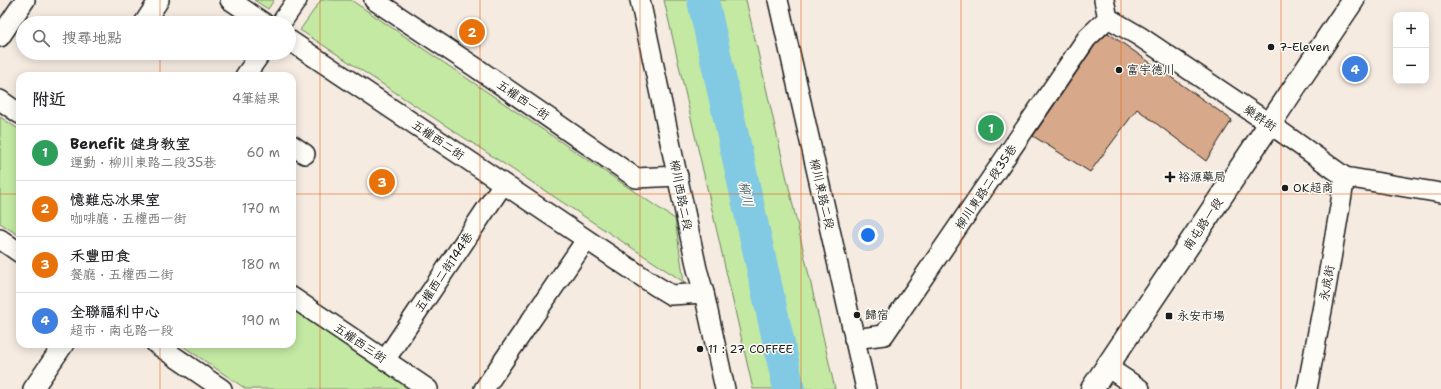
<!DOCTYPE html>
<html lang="zh-TW">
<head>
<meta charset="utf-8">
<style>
	:root { --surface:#fff; --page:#f2f2f2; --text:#202124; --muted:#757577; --line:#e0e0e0; --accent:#2563eb }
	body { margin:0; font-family:"Shantell Sans","LXGW WenKai TC",sans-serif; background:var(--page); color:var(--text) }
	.controls { position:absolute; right:12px; top:12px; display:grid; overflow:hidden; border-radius:8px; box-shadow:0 2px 10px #0003 }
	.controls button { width:36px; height:36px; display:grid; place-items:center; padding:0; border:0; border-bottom:1px solid var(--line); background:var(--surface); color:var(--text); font:20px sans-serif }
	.you { position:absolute; left:868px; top:235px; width:14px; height:14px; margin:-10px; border:3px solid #fff; border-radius:50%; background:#1a73e8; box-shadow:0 0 0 6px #1a73e833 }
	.badge { display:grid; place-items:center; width:26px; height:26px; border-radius:50%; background:var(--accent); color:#fff; font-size:13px; font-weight:700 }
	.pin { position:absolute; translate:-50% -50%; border:2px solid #fff; box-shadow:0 1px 4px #0006 }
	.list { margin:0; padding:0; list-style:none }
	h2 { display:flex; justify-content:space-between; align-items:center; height:52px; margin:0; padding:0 16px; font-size:17px }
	h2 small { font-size:13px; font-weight:400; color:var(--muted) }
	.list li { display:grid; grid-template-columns:26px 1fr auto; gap:12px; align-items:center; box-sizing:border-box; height:56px; padding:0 16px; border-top:1px solid var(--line) }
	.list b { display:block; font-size:15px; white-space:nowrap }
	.list p { margin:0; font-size:13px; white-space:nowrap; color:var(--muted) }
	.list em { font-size:13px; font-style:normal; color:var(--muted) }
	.icon { flex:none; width:22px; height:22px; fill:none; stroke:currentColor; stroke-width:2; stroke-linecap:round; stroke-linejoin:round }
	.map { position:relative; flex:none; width:1441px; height:389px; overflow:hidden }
	.search { position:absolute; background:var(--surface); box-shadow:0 2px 10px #0003; left:16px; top:16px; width:280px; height:44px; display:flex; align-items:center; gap:10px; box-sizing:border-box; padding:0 14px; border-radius:22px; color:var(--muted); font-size:15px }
	.panel { position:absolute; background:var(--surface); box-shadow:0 2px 10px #0003; left:16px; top:72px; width:280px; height:276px; border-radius:12px }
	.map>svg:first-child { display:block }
	.green { fill:#c3e9a3; stroke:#708260 }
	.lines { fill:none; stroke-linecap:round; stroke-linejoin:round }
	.river { stroke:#82c9e4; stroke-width:32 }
	.building { fill:#d7a88a; stroke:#1c1c1c }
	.minor-casing { stroke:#1c1c1c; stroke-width:22 }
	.major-casing { stroke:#1c1c1c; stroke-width:25 }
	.minor { stroke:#fdfcf7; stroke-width:19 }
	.major { stroke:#fdfcf7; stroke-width:22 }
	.grid { fill:none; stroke:#e8590c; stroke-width:1; stroke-opacity:0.55 }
	.poi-dot { fill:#1c1c1c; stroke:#fdfcf7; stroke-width:1.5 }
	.labels { text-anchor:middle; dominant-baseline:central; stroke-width:3; stroke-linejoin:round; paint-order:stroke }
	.poi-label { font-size:12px; fill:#1c1c1c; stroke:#fdfcf7; text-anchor:start }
	.street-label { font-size:12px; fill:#1c1c1c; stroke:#fdfcf7 }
	.water-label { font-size:13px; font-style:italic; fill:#405962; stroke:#fdfcf7 }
</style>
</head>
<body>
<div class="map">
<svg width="1441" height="389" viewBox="0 0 1441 389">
	<rect width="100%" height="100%" fill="#f5ebe1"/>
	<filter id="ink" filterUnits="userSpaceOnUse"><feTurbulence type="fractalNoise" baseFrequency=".025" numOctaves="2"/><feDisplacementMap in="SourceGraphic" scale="8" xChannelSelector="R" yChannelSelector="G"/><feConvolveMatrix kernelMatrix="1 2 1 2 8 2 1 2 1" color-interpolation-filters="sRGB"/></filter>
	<g filter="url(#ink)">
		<g class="green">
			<polygon points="254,0 274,0 268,9"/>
			<polygon points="321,0 351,0 675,219 684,282 300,30"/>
			<polygon points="664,0 746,0 835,389 753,389"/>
			<polygon points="0,117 20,130 20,236 0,223"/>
			<polygon points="292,309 415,389 246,389 180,344 292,344"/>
		</g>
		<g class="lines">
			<polyline class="river" points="703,0 789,389"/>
		</g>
		<polygon class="building" points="1108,33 1232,120 1206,161 1137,109 1090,172 1033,136 1095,45"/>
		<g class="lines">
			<defs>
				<g id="minor">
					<polyline points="230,0 264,23"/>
					<polyline points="374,0 475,67 636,178 678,176"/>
					<polyline points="640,0 697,269 704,293 725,389"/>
					<polyline points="778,0 866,389"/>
					<polyline points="1104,0 1108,18 1139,36 1270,124 1345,177 1441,193"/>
					<polyline points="144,23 159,0"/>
					<polyline points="281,23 297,0"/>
					<polyline points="0,37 25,0"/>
					<polyline points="289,40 656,286 671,295 704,293"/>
					<polyline points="245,76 261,53"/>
					<polyline points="0,100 20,114"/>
					<polyline points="292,145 305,154"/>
					<polyline points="0,239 20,253"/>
					<polyline points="292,297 428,389"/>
					<polyline points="854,339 884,335 1087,38 1108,18"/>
					<polyline points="156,344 222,389"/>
					<polyline points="385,360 503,184"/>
					<polyline points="1107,367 1140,389"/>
					<polyline points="33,389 64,344"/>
					<polyline points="484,389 586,240"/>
					<polyline points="1307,389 1324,300 1345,177"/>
				</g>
				<polyline id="major" points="1092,389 1353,0"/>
			</defs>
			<use href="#minor" class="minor-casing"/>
			<use href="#major" class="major-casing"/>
			<use href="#minor" class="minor"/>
			<use href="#major" class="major"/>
		</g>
	</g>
	<path class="grid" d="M160 0V23M320 0V389M480 0V389M640 0V389M801 0V389M961 0V389M1121 0V389M1281 0V389M160 53V76M0 194H20M292 194H1441M160 344V389"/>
	<g class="poi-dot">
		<circle cx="1271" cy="47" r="4"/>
		<circle cx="1119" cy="70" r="4"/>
		<path d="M1168 171h4v4h4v4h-4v4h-4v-4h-4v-4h4z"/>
		<circle cx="1285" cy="188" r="4"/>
		<circle cx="857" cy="315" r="4"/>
		<rect x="1165" y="312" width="8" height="8" rx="2"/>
		<circle cx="700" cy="349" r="4"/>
	</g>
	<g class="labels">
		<g class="poi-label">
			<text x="1279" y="47">7-Eleven</text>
			<text x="1127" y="70">富宇德川</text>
			<text x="1178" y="177">裕源藥局</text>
			<text x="1293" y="188">OK超商</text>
			<text x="865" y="315">歸宿</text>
			<text x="1177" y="316">永安市場</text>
			<text x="708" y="349">11 : 27 COFFEE</text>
		</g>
		<g class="street-label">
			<text transform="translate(523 100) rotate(34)">五權西一街</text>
			<text transform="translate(1260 118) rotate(34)">樂群街</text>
			<text transform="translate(438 140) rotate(34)">五權西二街</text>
			<text transform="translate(986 187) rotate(-56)">柳川東路二段35巷</text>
			<text transform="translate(822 194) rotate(77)">柳川東路二段</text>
			<text transform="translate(681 195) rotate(79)">柳川西路二段</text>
			<text transform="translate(1203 224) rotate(-56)">南屯路一段</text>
			<text transform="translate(444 272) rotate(-56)">五權西二街144巷</text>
			<text transform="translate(1327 283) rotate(-80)">永成街</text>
			<text transform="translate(360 343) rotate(34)">五權西三街</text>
		</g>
		<g class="water-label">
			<text transform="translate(746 194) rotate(78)">柳川</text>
		</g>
	</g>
</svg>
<div class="controls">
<button>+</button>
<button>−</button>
</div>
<div class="you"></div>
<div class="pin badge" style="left:991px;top:128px;background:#2e9e5b">1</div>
<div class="pin badge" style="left:472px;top:32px;background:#e8710a">2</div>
<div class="pin badge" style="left:382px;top:182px;background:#e8710a">3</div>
<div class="pin badge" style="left:1355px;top:69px;background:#3f7fe0">4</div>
<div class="search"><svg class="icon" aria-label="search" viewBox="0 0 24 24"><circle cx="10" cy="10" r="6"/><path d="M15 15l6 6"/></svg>搜尋地點</div>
<section class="panel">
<h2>附近<small>4筆結果</small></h2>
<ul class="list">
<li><span class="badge" style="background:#2e9e5b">1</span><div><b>Benefit 健身教室</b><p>運動 · 柳川東路二段35巷</p></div><em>60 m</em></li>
<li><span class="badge" style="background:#e8710a">2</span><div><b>憶難忘冰果室</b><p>咖啡廳 · 五權西一街</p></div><em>170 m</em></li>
<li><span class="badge" style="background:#e8710a">3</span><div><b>禾豐田食</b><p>餐廳 · 五權西二街</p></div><em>180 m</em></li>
<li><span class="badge" style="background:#3f7fe0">4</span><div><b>全聯福利中心</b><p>超市 · 南屯路一段</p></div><em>190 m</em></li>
</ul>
</section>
</div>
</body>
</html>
